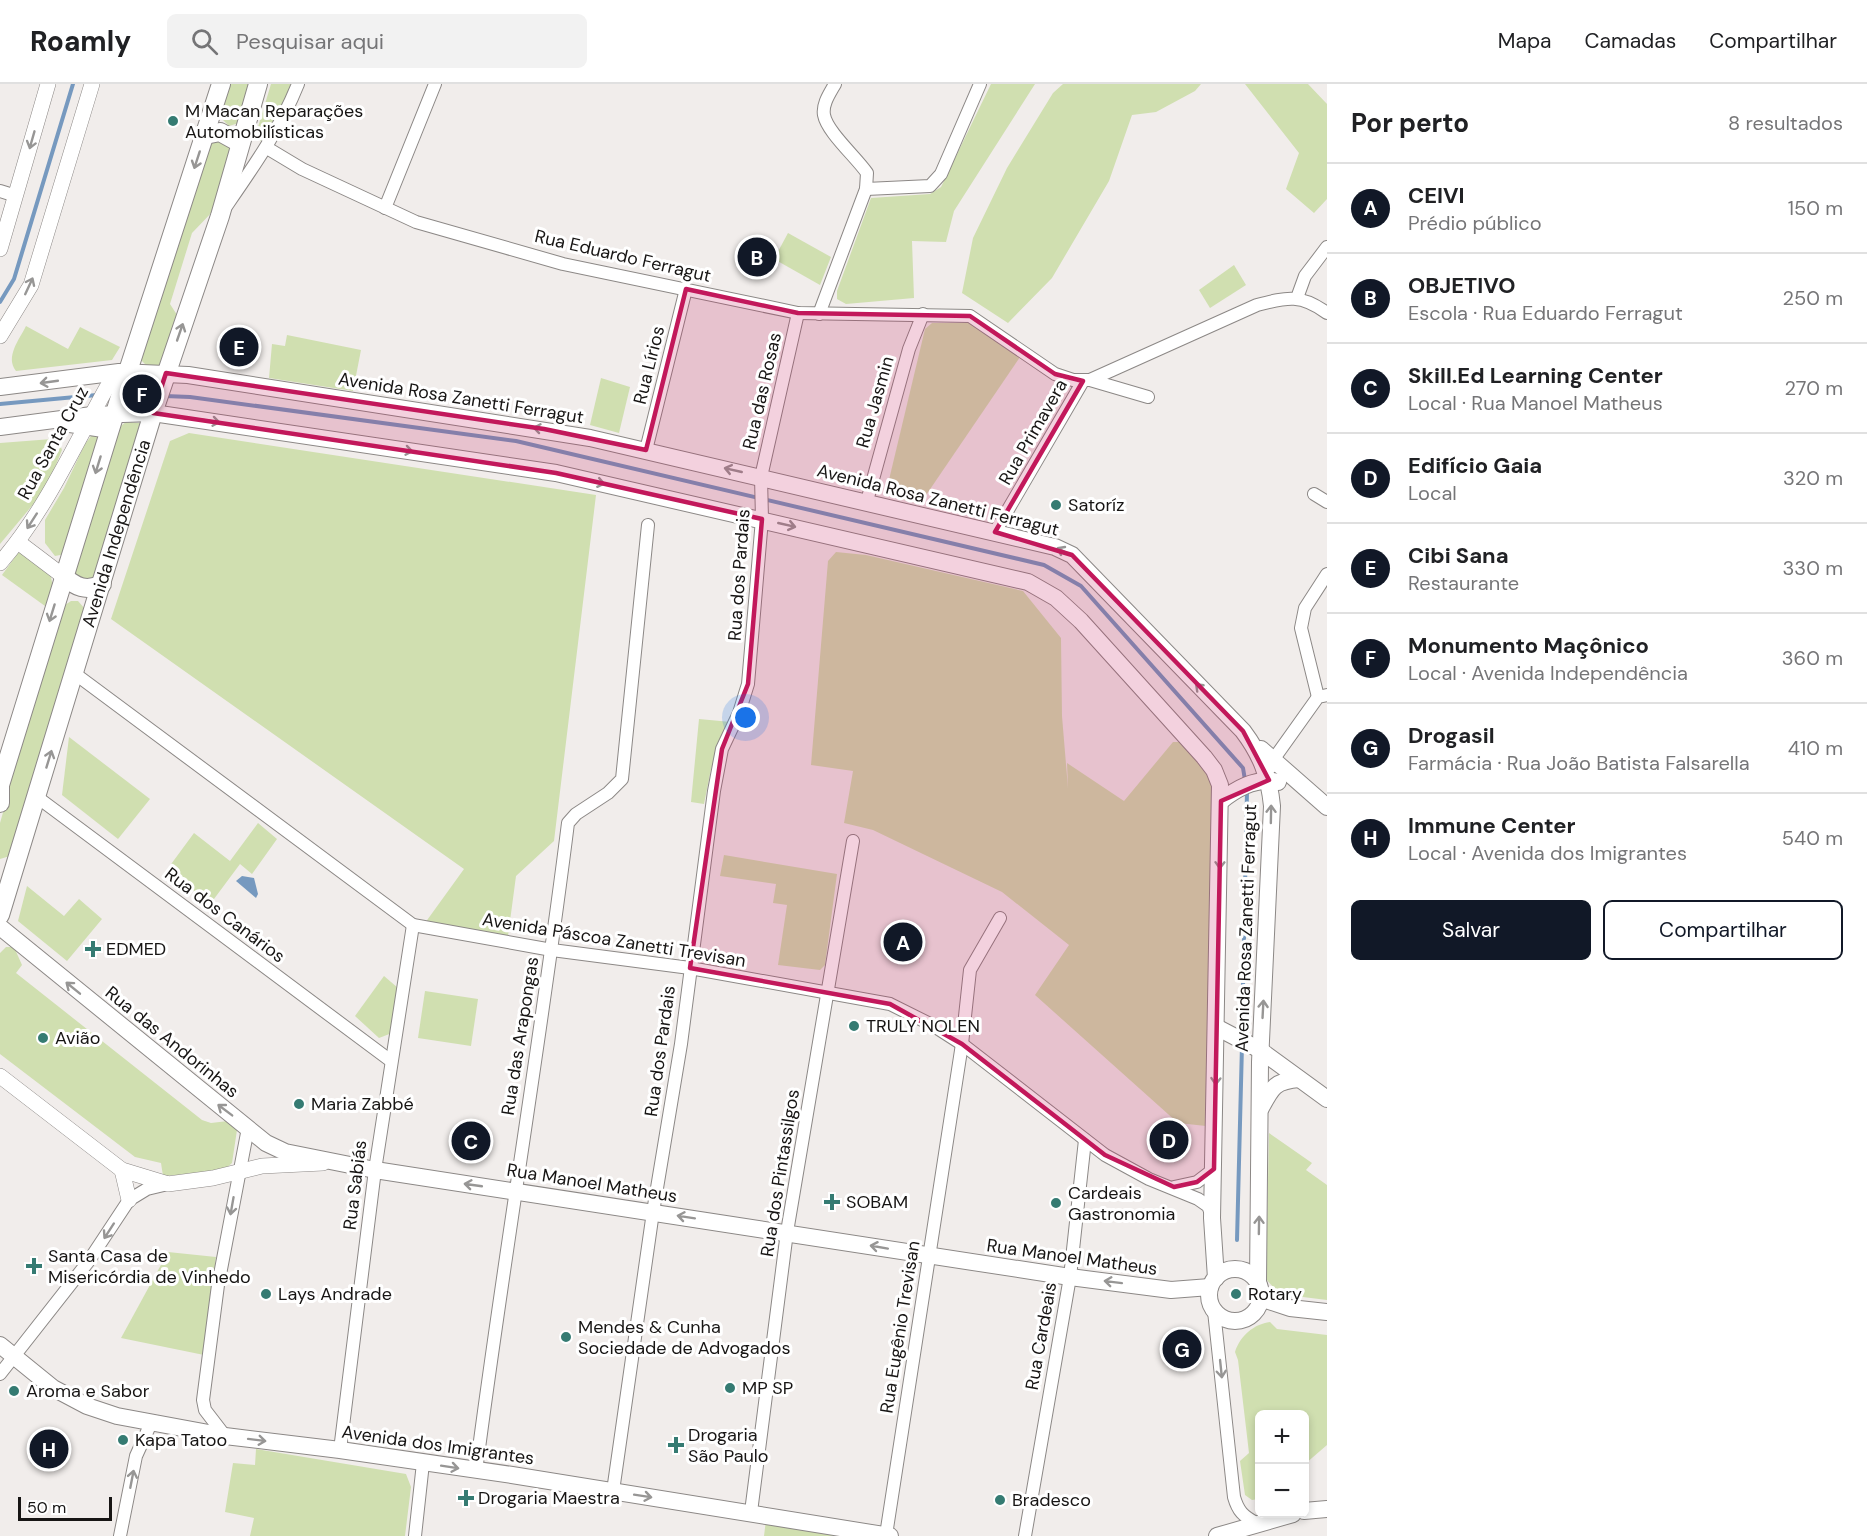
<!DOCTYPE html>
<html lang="pt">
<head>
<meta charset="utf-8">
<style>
	:root { --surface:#fff; --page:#f2f2f2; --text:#202124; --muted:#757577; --line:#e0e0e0; --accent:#111827 }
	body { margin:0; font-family:"DM Sans",sans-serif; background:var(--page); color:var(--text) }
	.controls { position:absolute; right:18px; bottom:18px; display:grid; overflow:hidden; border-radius:9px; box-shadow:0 3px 9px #0003 }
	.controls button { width:54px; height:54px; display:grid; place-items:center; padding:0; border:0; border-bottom:2px solid var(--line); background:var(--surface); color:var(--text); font:30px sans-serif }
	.scale { position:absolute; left:18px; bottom:15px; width:94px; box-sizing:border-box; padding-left:6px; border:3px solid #171514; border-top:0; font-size:16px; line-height:21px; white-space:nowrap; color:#171514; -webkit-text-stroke:4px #fff; paint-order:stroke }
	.you { position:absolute; left:746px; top:634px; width:21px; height:21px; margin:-15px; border:4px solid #fff; border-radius:50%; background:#1a73e8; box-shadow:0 0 0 9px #1a73e833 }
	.badge { display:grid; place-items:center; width:39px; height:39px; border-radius:50%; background:var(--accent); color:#fff; font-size:20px; font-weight:700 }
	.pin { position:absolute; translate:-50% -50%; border:3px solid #fff; box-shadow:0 2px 6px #0006 }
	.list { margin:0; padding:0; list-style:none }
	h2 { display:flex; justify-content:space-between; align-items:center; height:78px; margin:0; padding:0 24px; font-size:26px }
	h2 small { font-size:20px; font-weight:400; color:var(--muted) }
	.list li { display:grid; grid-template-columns:39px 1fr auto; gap:18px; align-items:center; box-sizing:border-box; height:90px; padding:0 24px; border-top:2px solid var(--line) }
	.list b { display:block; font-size:22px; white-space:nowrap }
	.list p { margin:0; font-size:20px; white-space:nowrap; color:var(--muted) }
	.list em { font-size:20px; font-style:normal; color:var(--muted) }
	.actions { display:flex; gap:12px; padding:18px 24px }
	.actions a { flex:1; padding:14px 0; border:2px solid var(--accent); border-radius:9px; text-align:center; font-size:21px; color:var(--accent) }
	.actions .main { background:var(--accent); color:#fff }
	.icon { flex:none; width:33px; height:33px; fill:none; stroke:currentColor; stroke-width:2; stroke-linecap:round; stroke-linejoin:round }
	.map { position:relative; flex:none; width:1327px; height:1452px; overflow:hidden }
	header { display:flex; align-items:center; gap:36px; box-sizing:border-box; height:84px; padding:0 30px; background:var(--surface); border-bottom:2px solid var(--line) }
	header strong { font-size:28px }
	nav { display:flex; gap:33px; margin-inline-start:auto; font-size:21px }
	.search { width:420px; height:54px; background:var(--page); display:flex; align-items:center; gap:15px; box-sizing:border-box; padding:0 21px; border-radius:9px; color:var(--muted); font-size:22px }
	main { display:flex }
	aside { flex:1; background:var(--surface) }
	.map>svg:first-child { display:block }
	.green { fill:#d0dfb0 }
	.water { fill:#7699bf }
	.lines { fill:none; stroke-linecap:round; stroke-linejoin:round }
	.stream { stroke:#7699bf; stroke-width:4 }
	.minor-casing { stroke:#8c8886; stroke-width:14 }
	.tertiary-casing { stroke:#8c8886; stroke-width:16 }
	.secondary-casing { stroke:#8c8886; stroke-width:18 }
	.primary-casing { stroke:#8c8886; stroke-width:20 }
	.minor { stroke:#fff; stroke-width:12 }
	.tertiary { stroke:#fff; stroke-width:15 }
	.secondary { stroke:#fff; stroke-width:16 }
	.primary { stroke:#fff; stroke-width:18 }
	.oneway { stroke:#979695 }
	.marked { fill:#c2185b; fill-opacity:0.2; stroke:#c2185b; stroke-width:4.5; stroke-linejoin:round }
	.poi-dot { fill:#357b72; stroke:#fff; stroke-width:2 }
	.labels { text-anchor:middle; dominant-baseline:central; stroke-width:6; stroke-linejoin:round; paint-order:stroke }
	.poi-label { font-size:18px; fill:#171514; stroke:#fff; text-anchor:start }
	.street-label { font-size:18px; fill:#171514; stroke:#fff }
</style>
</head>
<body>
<header>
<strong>Roamly</strong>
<div class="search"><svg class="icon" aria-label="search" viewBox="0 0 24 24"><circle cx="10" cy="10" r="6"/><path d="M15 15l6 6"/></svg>Pesquisar aqui</div>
<nav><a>Mapa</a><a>Camadas</a><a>Compartilhar</a></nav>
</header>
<main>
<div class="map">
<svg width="1327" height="1452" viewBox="0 0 1327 1452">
	<rect width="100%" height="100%" fill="#f1edeb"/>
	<g class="green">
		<polygon points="228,0 253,0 239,39 229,42 220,33"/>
		<polygon points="271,0 291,0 283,24 261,57 255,53"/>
		<polygon points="991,0 1035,0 954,127 946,158 912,157 914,214 846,220 837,215 837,207 871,114 930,110 941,103"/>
		<polygon points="1063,0 1201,0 1195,7 1156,28 1132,31 1109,97 1052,194 1008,239 962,209 973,154 1007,84 1053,9"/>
		<polygon points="1245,0 1308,0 1327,20 1327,115 1314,129 1286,105 1299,69"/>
		<polygon points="215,56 227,57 232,66 215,125 192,149 170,220 179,234 162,282 147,282 140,275 211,59"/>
		<polygon points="788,149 831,173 820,201 774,175"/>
		<polygon points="1234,181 1246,201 1210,224 1199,206"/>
		<polygon points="932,239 972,239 1020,273 920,420 892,413 888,400 925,245"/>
		<path d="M26 242 68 265 80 243 120 263 112 276 16 287C5 273 19 256 26 242Z"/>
		<polygon points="287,251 361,266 353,307 269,294 272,260 285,262"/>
		<polygon points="601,294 630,303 619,349 590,341"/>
		<circle cx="142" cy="309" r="12"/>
		<polygon points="126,338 141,339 92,499 75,491 74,486 118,344"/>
		<polygon points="94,348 99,353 65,470 55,472 45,459 45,436 64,404 85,360"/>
		<polygon points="189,349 596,411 554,757 516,792 508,852 425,839 464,785 111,535 170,357"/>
		<polygon points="52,355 59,358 62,366 46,405 0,460 0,359"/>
		<polygon points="22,468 50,488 53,503 45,522 2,491 18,469"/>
		<polygon points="836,468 866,471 1023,507 1061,554 1062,632 1068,704 1067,679 1124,717 1173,658 1181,658 1208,689 1214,705 1206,1042 1178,1039 1035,911 1069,861 1002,808 873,746 844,739 853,687 811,681 828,477"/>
		<polygon points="71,517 78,517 85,525 10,772 0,775 0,739 6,718 7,700 65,521"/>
		<polygon points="699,635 731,638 711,685 704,720 691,718"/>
		<polygon points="69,653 150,715 118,755 62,711"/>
		<polygon points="258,739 277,755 252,790 240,780 211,819 166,787 194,749 230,777"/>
		<polygon points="724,771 837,790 825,881 820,886 778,881 787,821 773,819 776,800 720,792"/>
		<polygon points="27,802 64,832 79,815 102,835 67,877 18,837"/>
		<polygon points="6,863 14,863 22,881 16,889 202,1036 211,1039 228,1037 237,1046 232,1079 222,1088 163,1092 161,1079 135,1073 0,970 0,869"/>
		<polygon points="384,892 398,904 392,949 379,954 355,932"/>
		<polygon points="425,907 478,915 471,962 418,954"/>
		<polygon points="1269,1049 1312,1079 1306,1086 1327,1101 1327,1216 1279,1210 1266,1195"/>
		<polygon points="168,1168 216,1173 204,1271 121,1254"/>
		<path d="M1270 1238 1277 1245 1327 1251V1361L1305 1380 1304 1330H1260L1259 1415 1252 1416 1245 1411 1240 1377 1249 1369 1238 1276 1235 1268C1240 1252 1254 1240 1270 1238Z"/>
		<polygon points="256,1365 406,1390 411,1403 405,1452 250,1452 254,1434 225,1428 233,1379 255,1381"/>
		<polygon points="766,1436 861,1452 764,1452"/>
	</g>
	<polygon class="water" points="242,792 254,794 258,810 256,814 236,797"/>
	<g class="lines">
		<g class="stream">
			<polyline points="0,218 14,195 73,0"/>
			<polyline points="126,312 154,312"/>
			<polyline points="165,312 190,313 516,357 1044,481 1081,502 1243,684 1245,696"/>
			<polyline points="0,320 97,311"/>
			<polyline points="1242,951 1247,707"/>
			<polyline points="1237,1156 1242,961"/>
		</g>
		<defs>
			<g id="minor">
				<polyline points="267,64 302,85 416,138 563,180 798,229 970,232 1055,290 1073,296 1090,296 1148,313"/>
				<polyline points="866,105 930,102 941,90 980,0"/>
				<polyline points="0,107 16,112"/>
				<path d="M227 121C254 82 280 45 298 0"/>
				<polyline points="385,124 435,0"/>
				<polyline points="1297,214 1305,192 1327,163"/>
				<path d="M819 230 866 105 867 89C857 74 827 48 824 31 822 20 830 9 835 0"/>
				<path d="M1090 296 1257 221C1288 213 1301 210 1327 229"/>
				<polyline points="646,366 686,205"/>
				<polyline points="1314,410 1327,418"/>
				<polyline points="867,417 909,265 923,230"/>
				<polyline points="995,448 1083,297"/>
				<polyline points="74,589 413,841 552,866 690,884 890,920 934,942 962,960 1105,1071 1149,1095 1198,1115 1208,1122 1212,1132"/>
				<polyline points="1318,613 1301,544 1305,524 1327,490"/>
				<polyline points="1271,683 1273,676 1318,613 1327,611"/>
				<polyline points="37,713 391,977"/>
				<polyline points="1174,1103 1197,1098 1214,1085"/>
				<path d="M1214 1227 1234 1413C1238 1427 1243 1432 1256 1439"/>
				<polyline points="0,1290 88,1178 129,1116 147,1105 168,1100"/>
				<polyline points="225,1352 205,1326 203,1316 218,1201 248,1044"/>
				<polyline points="340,1366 375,1086 413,841"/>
				<path d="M476 1387C504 1171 541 956 568 739L576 730 608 709 622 695 648 441"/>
				<polyline points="613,1407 653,1128 681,960 714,707 722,665 739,629 748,600 762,435 761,393 798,229"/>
				<polyline points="751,1428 787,1148 853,757"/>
				<polyline points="886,1451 962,960 970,886 1000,834"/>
				<polyline points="120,1452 136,1372 151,1339"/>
				<polyline points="415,1452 423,1379"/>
				<polyline points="1025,1452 1070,1193 1085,1056"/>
			</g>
			<g id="tertiary">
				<polyline points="0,165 48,0"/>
				<polyline points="0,252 31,201 92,0"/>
				<polyline points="18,458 63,492"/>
				<path d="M0 479C47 425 75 359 110 298L119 288"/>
				<polyline points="0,992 122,1086 168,1100 213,1094 262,1082 323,1079"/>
				<polyline points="122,1086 129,1116"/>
			</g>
			<g id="secondary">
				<path d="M0 303 119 288 188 291 590 354 1055 463 1072 471 1243 647C1261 671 1269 692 1272 722L1260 978 1258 1199"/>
				<polyline points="70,340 110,346"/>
				<polyline points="0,343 92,331 153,329 556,389 1028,498 1056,514 1081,537 1204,673 1214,686 1220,701 1212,1134 1216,1194"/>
				<polyline points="1261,665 1327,723"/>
				<path d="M1221 717C1237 704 1257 693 1278 698"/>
				<polyline points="0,843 266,1059 285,1068 375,1086 1070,1193 1171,1206 1210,1203"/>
				<polyline points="1218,944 1260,966 1327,1015"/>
				<path d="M1261 1024C1272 1003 1275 997 1299 995"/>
				<circle cx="1235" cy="1211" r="26"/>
				<polyline points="1260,1214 1290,1224 1327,1228"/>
				<polyline points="0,1261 53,1304 87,1322 117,1332 225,1352 340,1366 512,1391 890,1452"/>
				<polyline points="1304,1427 1327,1425"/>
				<polyline points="1217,1452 1293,1430"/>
			</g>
			<g id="primary">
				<polyline points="205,51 220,48 240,59"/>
				<path d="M63 492C76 503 86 508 102 500"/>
				<polyline points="0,701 128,287 221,0"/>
				<polyline points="0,719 0,700"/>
				<path id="s1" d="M0 831 153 329 220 132 258 0"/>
			</g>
		</defs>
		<use href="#minor" class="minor-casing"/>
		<use href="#tertiary" class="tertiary-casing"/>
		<use href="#secondary" class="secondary-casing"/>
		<use href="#primary" class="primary-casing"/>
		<use href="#minor" class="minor"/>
		<use href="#tertiary" class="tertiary"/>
		<use href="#secondary" class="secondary"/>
		<use href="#primary" class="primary"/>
	</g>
	<defs><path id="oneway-shaft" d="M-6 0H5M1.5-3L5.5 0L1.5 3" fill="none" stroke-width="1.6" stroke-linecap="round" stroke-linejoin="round" transform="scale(1.5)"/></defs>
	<g class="oneway">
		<use href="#oneway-shaft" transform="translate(32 56) rotate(106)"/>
		<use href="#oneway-shaft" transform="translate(197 76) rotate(108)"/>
		<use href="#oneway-shaft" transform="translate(29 202) rotate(-65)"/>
		<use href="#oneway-shaft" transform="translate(180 248) rotate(-71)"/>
		<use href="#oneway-shaft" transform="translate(49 298) rotate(172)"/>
		<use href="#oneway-shaft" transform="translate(211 337) rotate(9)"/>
		<use href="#oneway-shaft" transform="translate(542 345) rotate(-171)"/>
		<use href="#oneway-shaft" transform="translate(404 366) rotate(9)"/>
		<use href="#oneway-shaft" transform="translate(98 381) rotate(107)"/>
		<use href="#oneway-shaft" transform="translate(733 386) rotate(-167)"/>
		<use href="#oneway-shaft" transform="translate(596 398) rotate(12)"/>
		<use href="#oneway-shaft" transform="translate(32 437) rotate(123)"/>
		<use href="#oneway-shaft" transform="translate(787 441) rotate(13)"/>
		<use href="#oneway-shaft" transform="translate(1065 468) rotate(-153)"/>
		<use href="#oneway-shaft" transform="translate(52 529) rotate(107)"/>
		<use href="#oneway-shaft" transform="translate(1202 606) rotate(-135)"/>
		<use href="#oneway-shaft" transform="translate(49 675) rotate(-73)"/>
		<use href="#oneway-shaft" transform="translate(1271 730) rotate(-89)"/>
		<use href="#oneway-shaft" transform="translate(1220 776) rotate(91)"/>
		<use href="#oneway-shaft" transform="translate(73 904) rotate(-141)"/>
		<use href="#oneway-shaft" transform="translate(1263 925) rotate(-87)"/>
		<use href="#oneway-shaft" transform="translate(1216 992) rotate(92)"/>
		<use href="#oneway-shaft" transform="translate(225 1026) rotate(-143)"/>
		<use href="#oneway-shaft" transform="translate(473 1101) rotate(-172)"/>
		<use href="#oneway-shaft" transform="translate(232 1122) rotate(100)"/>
		<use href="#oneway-shaft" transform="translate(686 1133) rotate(-171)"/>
		<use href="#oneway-shaft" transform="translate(1259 1141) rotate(-89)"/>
		<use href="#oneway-shaft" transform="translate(109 1147) rotate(123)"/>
		<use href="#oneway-shaft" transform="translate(879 1163) rotate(-170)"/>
		<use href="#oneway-shaft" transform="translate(1113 1198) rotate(-173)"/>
		<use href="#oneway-shaft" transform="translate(1221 1285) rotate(84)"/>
		<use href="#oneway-shaft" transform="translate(257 1356) rotate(7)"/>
		<use href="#oneway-shaft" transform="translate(450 1383) rotate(9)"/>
		<use href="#oneway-shaft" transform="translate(132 1395) rotate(-79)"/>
		<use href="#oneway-shaft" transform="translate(643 1412) rotate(9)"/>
	</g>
	<path class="marked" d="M686 205 798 229 970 232 1055 290 1083 297 995 448 1072 471 1243 647 1269 696 1221 717 1214 1085 1197 1098 1174 1103 1105 1071 962 960 890 920 690 884 722 665 748 600 762 435 556 389 153 329 166 289 544 345 646 366Z"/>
	<g class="poi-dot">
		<circle cx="173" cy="37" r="6"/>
		<circle cx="1056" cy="421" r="6"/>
		<path d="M90 856h6v6h6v6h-6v6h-6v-6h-6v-6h6z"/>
		<circle cx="854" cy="942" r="6"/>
		<circle cx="43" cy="954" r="6"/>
		<circle cx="299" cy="1020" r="6"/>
		<path d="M829 1109h6v6h6v6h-6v6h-6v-6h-6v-6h6z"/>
		<circle cx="1056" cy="1119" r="6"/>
		<path d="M31 1173h6v6h6v6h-6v6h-6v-6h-6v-6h6z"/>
		<circle cx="266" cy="1210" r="6"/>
		<circle cx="1236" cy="1210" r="6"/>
		<circle cx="566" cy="1253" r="6"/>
		<circle cx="730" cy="1304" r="6"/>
		<circle cx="14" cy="1307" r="6"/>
		<circle cx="123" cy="1356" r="6"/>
		<path d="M673 1352h6v6h6v6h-6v6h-6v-6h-6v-6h6z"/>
		<path d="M463 1405h6v6h6v6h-6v6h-6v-6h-6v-6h6z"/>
		<circle cx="1000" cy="1416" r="6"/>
	</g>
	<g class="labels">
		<g class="poi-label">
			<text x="185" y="27">M Macan Reparações<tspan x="185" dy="21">Automobilísticas</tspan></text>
			<text x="1068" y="421">Satoríz</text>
			<text x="106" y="865">EDMED</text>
			<text x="866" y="942">TRULY NOLEN</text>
			<text x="55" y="954">Avião</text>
			<text x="311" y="1020">Maria Zabbé</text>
			<text x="1068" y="1109">Cardeais<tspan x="1068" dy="21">Gastronomia</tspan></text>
			<text x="846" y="1118">SOBAM</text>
			<text x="48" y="1172">Santa Casa de<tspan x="48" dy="21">Misericórdia de Vinhedo</tspan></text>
			<text x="278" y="1210">Lays Andrade</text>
			<text x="1248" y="1210">Rotary</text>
			<text x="578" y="1243">Mendes &amp; Cunha<tspan x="578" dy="21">Sociedade de Advogados</tspan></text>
			<text x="742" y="1304">MP SP</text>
			<text x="26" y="1307">Aroma e Sabor</text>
			<text x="688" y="1351">Drogaria<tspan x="688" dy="21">São Paulo</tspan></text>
			<text x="135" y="1356">Kapa Tatoo</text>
			<text x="478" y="1414">Drogaria Maestra</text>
			<text x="1012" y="1416">Bradesco</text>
		</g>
		<g class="street-label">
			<text transform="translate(623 172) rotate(13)">Rua Eduardo Ferragut</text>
			<text transform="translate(649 281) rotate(-76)">Rua Lírios</text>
			<text transform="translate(762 307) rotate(-77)">Rua das Rosas</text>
			<text transform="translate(461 314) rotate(9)">Avenida Rosa Zanetti Ferragut</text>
			<text transform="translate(875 318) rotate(-74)">Rua Jasmin</text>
			<text transform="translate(1033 348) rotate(-60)">Rua Primavera</text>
			<text transform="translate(53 359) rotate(-61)">Rua Santa Cruz</text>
			<text transform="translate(938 416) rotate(14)">Avenida Rosa Zanetti Ferragut</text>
			<text stroke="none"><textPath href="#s1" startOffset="399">Avenida Independência</textPath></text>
			<text transform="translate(739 491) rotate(-86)">Rua dos Pardais</text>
			<text transform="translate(225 831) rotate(37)">Rua dos Canários</text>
			<text transform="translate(1246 844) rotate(-88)">Avenida Rosa Zanetti Ferragut</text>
			<text transform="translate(614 856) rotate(9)">Avenida Páscoa Zanetti Trevisan</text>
			<text transform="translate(520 952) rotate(-81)">Rua das Arapongas</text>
			<text transform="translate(172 958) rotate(39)">Rua das Andorinhas</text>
			<text transform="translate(660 967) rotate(-82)">Rua dos Pardais</text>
			<text transform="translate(780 1089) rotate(-81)">Rua dos Pintassilgos</text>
			<text transform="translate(592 1099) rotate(9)">Rua Manoel Matheus</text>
			<text transform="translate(355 1101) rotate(-83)">Rua Sabiás</text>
			<text transform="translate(1072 1173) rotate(8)">Rua Manoel Matheus</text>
			<text transform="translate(900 1243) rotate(-81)">Rua Eugênio Trevisan</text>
			<text transform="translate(1041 1252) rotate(-80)">Rua Cardeais</text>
			<text transform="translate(438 1361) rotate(8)">Avenida dos Imigrantes</text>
		</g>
	</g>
</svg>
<div class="controls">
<button>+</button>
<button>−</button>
</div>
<div class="scale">50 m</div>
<div class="you"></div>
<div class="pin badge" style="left:903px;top:858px">A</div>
<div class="pin badge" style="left:757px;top:173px">B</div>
<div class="pin badge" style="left:471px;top:1057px">C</div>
<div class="pin badge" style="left:1169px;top:1056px">D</div>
<div class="pin badge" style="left:239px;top:263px">E</div>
<div class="pin badge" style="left:142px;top:310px">F</div>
<div class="pin badge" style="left:1182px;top:1265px">G</div>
<div class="pin badge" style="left:49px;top:1365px">H</div>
</div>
<aside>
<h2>Por perto<small>8 resultados</small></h2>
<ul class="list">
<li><span class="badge">A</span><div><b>CEIVI</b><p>Prédio público</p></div><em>150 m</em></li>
<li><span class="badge">B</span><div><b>OBJETIVO</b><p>Escola · Rua Eduardo Ferragut</p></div><em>250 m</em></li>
<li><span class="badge">C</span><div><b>Skill.Ed Learning Center</b><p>Local · Rua Manoel Matheus</p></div><em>270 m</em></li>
<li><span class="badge">D</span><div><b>Edifício Gaia</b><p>Local</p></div><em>320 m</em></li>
<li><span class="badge">E</span><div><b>Cibi Sana</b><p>Restaurante</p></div><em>330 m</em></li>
<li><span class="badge">F</span><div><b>Monumento Maçônico</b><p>Local · Avenida Independência</p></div><em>360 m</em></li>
<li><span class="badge">G</span><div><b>Drogasil</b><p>Farmácia · Rua João Batista Falsarella</p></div><em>410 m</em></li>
<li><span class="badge">H</span><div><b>Immune Center</b><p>Local · Avenida dos Imigrantes</p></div><em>540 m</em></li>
</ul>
<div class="actions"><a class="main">Salvar</a><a>Compartilhar</a></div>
</aside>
</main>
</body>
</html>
